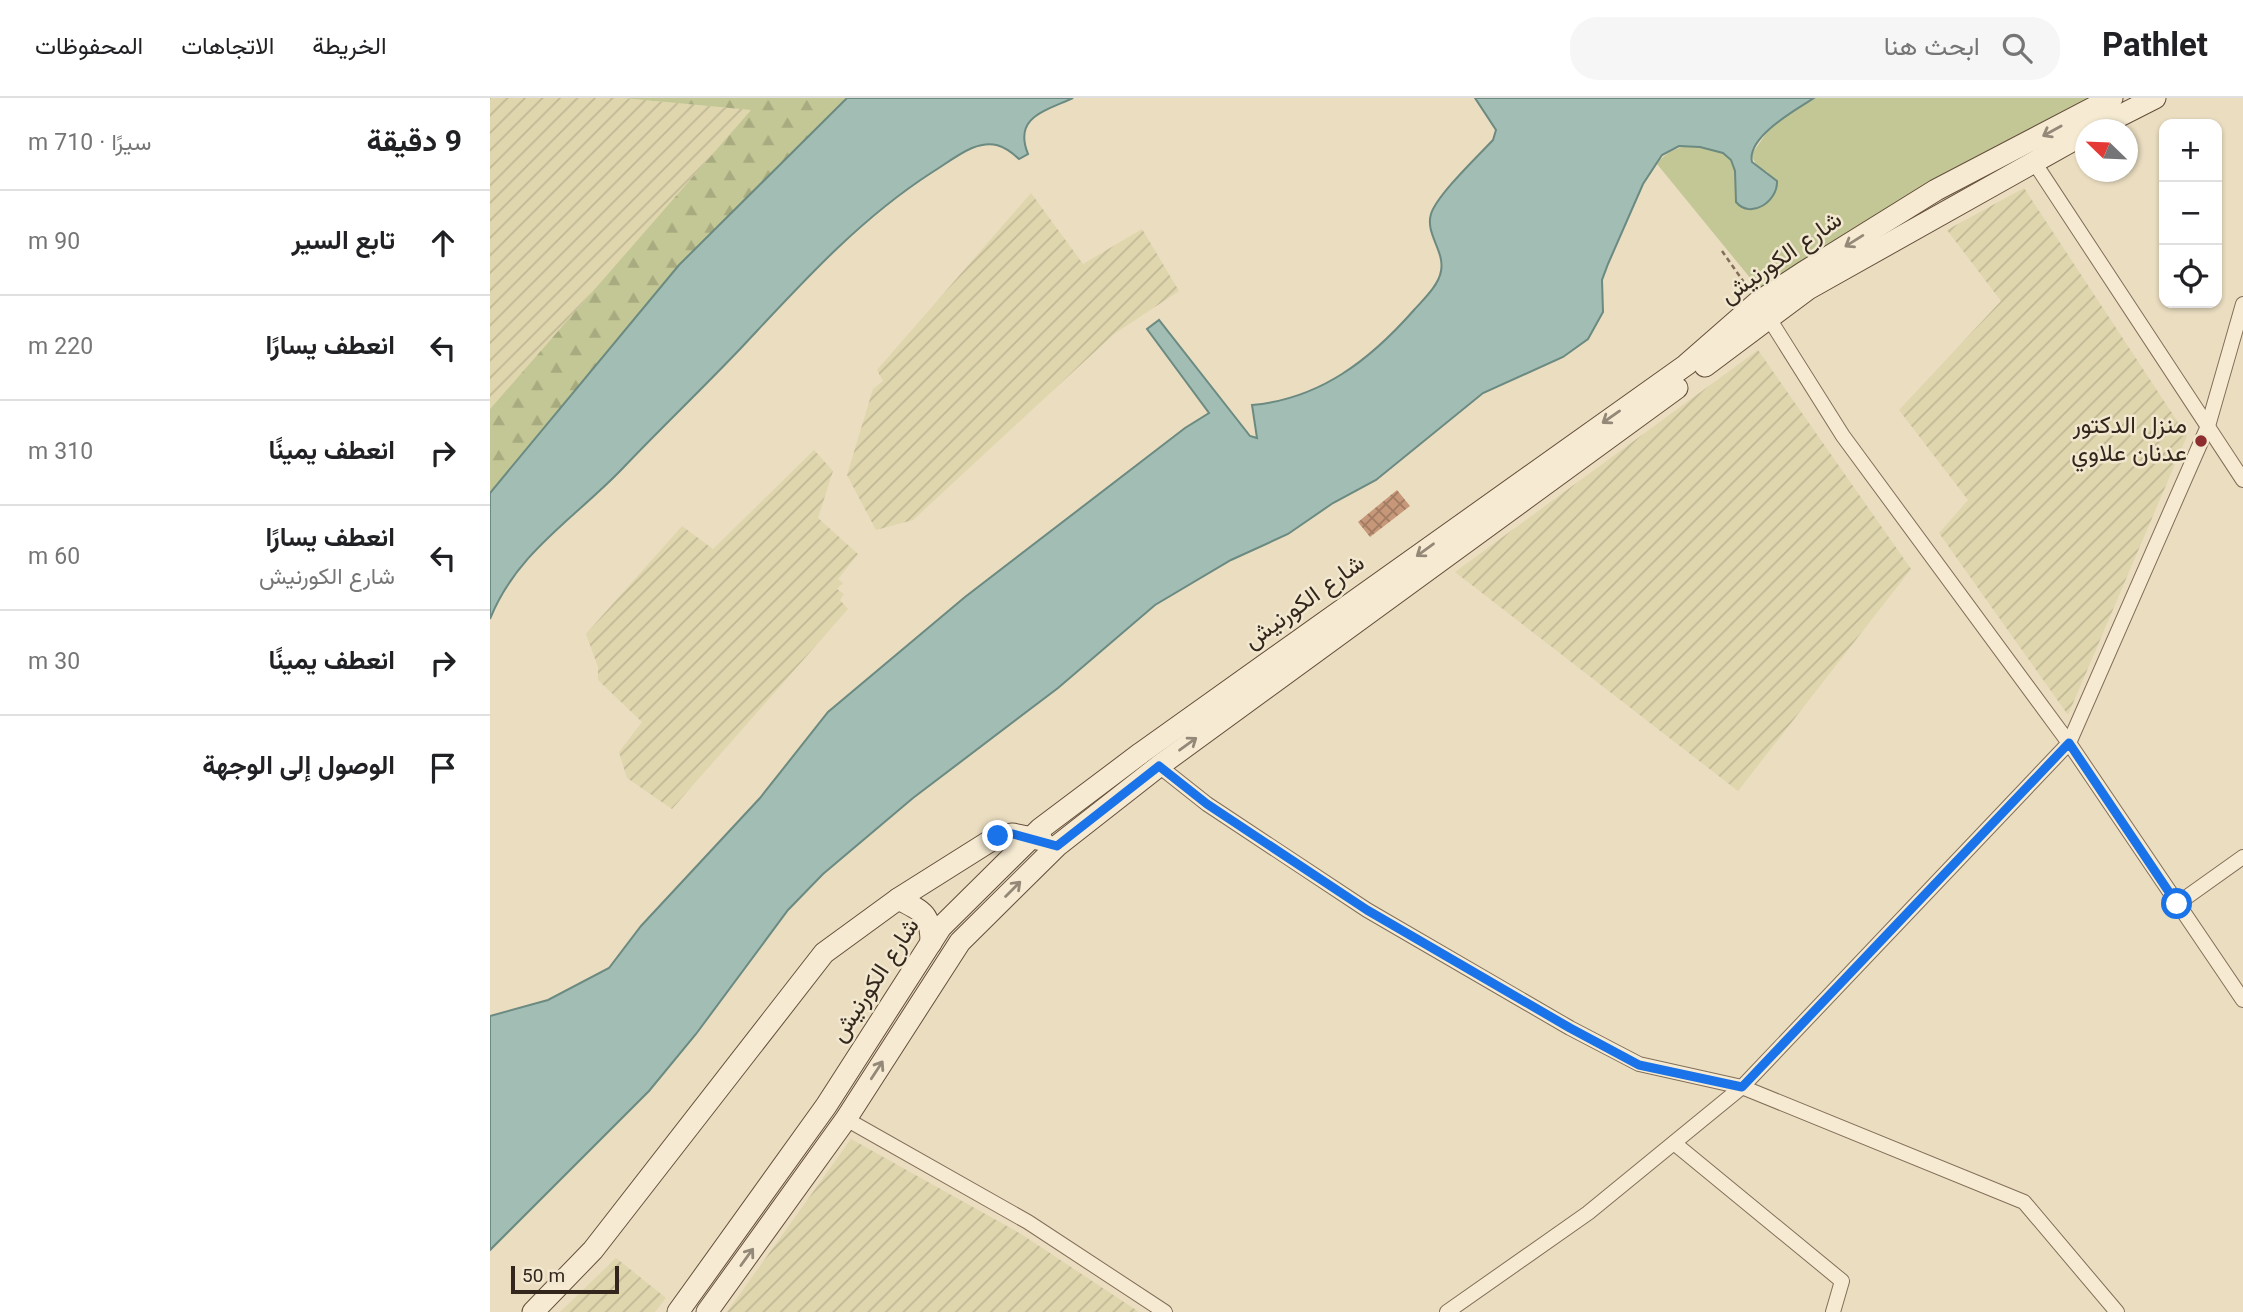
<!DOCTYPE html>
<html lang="ar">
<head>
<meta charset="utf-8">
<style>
	:root { --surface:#fff; --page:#f6f6f6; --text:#202124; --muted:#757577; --line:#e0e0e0 }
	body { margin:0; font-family:Georgia,Vazirmatn,serif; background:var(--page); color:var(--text); direction:rtl }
	.controls { position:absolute; right:21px; top:21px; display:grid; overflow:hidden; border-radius:14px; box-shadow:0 2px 5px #0004 }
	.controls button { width:63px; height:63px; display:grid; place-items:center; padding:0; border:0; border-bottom:2px solid var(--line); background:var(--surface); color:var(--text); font:35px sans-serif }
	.compass { position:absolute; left:1585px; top:21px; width:63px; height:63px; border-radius:50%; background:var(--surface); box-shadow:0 2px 5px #0004; rotate:293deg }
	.scale { position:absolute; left:21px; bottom:18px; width:108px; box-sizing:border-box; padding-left:7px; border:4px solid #33271d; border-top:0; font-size:19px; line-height:24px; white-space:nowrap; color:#33271d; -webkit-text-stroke:5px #f2e7cf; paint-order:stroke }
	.stop { position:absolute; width:21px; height:21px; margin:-16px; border:5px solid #1a73e8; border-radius:50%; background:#fff }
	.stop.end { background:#1a73e8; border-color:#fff; box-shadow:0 2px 7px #0008 }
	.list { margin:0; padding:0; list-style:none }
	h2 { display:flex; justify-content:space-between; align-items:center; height:91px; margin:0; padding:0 28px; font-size:30px }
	h2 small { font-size:23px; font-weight:400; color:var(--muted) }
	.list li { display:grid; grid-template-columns:46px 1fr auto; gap:21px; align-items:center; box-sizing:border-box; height:105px; padding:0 28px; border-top:2px solid var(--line) }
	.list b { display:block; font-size:26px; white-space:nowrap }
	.list p { margin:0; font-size:23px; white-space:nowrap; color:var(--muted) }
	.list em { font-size:23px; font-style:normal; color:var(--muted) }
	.icon { flex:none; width:38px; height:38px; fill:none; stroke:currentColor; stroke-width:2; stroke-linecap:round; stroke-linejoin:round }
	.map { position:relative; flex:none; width:1753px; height:1214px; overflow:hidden; direction:ltr }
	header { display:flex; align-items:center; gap:42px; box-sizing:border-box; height:98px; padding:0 35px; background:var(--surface); border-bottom:2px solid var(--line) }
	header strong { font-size:33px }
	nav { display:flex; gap:38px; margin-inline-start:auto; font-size:24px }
	.search { width:490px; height:63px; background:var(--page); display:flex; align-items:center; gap:18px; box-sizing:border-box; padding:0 24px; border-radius:28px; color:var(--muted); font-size:26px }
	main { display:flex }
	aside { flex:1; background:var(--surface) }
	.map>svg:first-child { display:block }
	.farmland { fill:url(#farmland-furrows) }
	.green { fill:#c3c795 }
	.forest { fill:url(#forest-firs) }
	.water { fill:#a2bdb4; stroke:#6b8a81; stroke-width:2 }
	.building { fill:url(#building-cross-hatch) }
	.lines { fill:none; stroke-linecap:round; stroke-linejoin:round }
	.street-casing { stroke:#826e59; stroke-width:16 }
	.secondary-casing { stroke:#644f3c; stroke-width:23 }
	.path { stroke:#826e59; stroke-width:2.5; stroke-dasharray:5 3.5; stroke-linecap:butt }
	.street { stroke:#f6ebd2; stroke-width:14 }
	.secondary { stroke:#f6ebd2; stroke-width:21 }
	.oneway { stroke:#948978 }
	.route { stroke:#1a73e8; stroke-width:9 }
	.poi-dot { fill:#8d2d30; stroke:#f2e7cf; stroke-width:2.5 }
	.labels { text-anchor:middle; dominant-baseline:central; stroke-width:5; stroke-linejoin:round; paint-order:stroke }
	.street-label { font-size:24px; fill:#33271d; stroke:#f2e7cf }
	.poi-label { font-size:24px; fill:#33271d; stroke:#f2e7cf; text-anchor:end }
</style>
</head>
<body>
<header>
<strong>Pathlet</strong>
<div class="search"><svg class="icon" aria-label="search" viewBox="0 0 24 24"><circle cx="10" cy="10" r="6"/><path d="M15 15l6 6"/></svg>ابحث هنا</div>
<nav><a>الخريطة</a><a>الاتجاهات</a><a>المحفوظات</a></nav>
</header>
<main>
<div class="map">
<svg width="1753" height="1214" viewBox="0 0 1753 1214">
	<defs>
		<pattern id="farmland-furrows" width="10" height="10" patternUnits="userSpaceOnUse" patternTransform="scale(1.75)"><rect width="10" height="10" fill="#dfd6ae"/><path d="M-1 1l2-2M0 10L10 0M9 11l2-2" fill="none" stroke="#c0b895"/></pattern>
		<pattern id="forest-firs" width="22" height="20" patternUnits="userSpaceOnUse" patternTransform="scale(1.75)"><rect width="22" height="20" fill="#c3c795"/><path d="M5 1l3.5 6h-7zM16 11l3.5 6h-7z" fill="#a8ab80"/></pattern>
		<pattern id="building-cross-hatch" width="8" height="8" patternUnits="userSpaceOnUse" patternTransform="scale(1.75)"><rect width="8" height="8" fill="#c69778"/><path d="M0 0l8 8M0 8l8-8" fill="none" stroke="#a17b62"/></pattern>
	</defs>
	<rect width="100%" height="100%" fill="#eaddc0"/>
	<g class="farmland">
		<polygon points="0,0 133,0 261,12 0,311"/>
		<polygon points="1534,90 1697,338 1578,617 1449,435 1478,402 1409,312 1511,203 1457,132"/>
		<polygon points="541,95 593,166 652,131 689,193 624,236 423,422 386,432 357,377 383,291 393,283 387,272"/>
		<polygon points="1268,252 1421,471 1248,693 965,474"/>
		<polygon points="324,352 343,373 328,420 368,456 348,481 353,485 347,491 354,496 350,502 358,511 182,711 137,680 129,654 152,624 108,582 108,569 96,536 192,428 223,451"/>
		<polygon points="361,1041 531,1136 649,1214 237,1214"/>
		<polygon points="126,1160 176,1200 165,1214 70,1214"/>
	</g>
	<path class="green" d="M1324 0H1613L1270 192 1167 66C1180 45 1222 40 1240 61 1249 72 1246 91 1246 104L1278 74 1268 70 1261 57 1280 30Z"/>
	<polygon class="forest" points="133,0 357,0 189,167 0,395 0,311 261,12"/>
	<g class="water">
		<path d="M357 0H583C555 13 523 19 538 56L529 61C514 47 502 42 482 50 468 56 454 67 441 75 367 123 311 186 251 250 212 291 171 330 132 371 85 420 26 455 0 521V395L189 167Z"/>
		<path d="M985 0H1324C1307 11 1256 39 1262 64L1287 83C1288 103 1261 122 1246 104L1245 73 1241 62 1233 55 1210 49 1189 48 1172 57 1153 86 1118 166 1112 182 1113 214 1098 241 1073 259 993 295 886 382 843 405 798 436 741 462 665 507 568 590 423 700 333 776 298 812 206 936 159 993 0 1152V918L58 902 119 870 151 828 270 700 338 614 475 499 695 330 719 315 657 231 669 222 760 338 767 340 762 307C830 301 880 262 924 212 933 202 949 187 951 173 955 153 935 136 941 116 947 97 988 58 1003 42L1006 32Z"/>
	</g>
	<polygon class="building" points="907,392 920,408 880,439 868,424"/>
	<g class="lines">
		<defs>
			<g id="street">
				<polyline points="1544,64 1753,382"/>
				<polyline points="1275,214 1353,338 1579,645 1753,902"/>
				<polyline points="669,668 717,706 877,812 1080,930 1149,966 1252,989 1534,1104 1627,1214"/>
				<polyline points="1687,806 1753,759"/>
				<polyline points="356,1021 538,1124 675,1214"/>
				<polyline points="1184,1045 1352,1183 1343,1214"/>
				<polyline points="957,1214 1098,1115 1252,989 1579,645 1718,328 1753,206"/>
			</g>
			<g id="secondary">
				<polyline points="1602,32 1665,0"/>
				<polyline points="1215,268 1318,191 1596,35"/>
				<path d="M408 801C433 813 441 816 441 845"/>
				<polyline points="43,1214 103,1152 334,855 408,801 508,738 523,736 552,742"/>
				<polyline points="188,1214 336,1008 451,829 550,731 651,655 1196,267 1268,204 1314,174 1446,92 1622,0"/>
				<polyline points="217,1214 356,1021 470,844 567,748 669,668 1187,290"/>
			</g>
		</defs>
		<use href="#street" class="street-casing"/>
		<use href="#secondary" class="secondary-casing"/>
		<polyline class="path" points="1232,153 1258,190"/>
		<use href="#street" class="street"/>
		<use href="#secondary" class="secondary"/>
	</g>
	<defs><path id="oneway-shaft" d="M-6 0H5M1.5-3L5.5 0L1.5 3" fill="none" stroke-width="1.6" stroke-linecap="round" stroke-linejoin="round" transform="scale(1.75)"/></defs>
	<g class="oneway">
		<use href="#oneway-shaft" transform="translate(1562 33) rotate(151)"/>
		<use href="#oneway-shaft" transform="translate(1364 143) rotate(148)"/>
		<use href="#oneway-shaft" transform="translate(1121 319) rotate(145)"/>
		<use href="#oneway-shaft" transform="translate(935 452) rotate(144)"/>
		<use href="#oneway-shaft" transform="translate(698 646) rotate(-36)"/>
		<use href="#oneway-shaft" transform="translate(523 791) rotate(-45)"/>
		<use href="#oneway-shaft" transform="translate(387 972) rotate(-57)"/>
		<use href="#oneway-shaft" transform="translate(257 1159) rotate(-54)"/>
	</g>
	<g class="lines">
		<polyline class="route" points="508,738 523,736 567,748 669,668 717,706 877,812 1080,930 1149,967 1252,989 1579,645 1687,806"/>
	</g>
	<circle class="poi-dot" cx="1711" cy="343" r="7"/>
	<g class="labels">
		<g class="street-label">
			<text transform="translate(1292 161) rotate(-35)">شارع الكورنيش</text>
			<text transform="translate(815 505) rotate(-36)">شارع الكورنيش</text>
			<text transform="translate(386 883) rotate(-57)">شارع الكورنيش</text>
		</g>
		<g class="poi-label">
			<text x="1697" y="329">منزل الدكتور<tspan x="1697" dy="28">عدنان علاوي</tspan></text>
		</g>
	</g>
</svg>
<div class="controls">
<button>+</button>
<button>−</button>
<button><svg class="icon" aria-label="locate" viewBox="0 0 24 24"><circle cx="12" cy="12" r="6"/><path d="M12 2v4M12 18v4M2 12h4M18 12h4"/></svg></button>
</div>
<svg class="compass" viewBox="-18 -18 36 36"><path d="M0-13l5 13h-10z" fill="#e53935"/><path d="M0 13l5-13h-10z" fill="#757577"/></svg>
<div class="scale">50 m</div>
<div class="stop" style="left:1687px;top:806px"></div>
<div class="stop end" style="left:508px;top:738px"></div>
</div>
<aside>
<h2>9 دقيقة<small>سيرًا · 710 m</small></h2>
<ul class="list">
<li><svg class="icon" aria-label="ahead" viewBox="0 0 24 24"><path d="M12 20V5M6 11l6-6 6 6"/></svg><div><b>تابع السير</b></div><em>90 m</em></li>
<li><svg class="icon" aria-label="left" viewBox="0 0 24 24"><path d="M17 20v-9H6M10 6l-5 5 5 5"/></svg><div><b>انعطف يسارًا</b></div><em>220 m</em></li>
<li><svg class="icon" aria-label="right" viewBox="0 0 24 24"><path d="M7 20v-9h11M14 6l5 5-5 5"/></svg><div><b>انعطف يمينًا</b></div><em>310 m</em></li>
<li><svg class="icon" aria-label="left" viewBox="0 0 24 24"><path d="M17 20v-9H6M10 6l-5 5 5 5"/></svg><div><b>انعطف يسارًا</b><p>شارع الكورنيش</p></div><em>60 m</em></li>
<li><svg class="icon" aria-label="right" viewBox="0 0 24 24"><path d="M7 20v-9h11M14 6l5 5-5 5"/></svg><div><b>انعطف يمينًا</b></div><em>30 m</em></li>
<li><svg class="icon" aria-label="arrive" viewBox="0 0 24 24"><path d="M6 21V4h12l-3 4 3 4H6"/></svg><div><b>الوصول إلى الوجهة</b></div></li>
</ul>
</aside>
</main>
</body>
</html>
